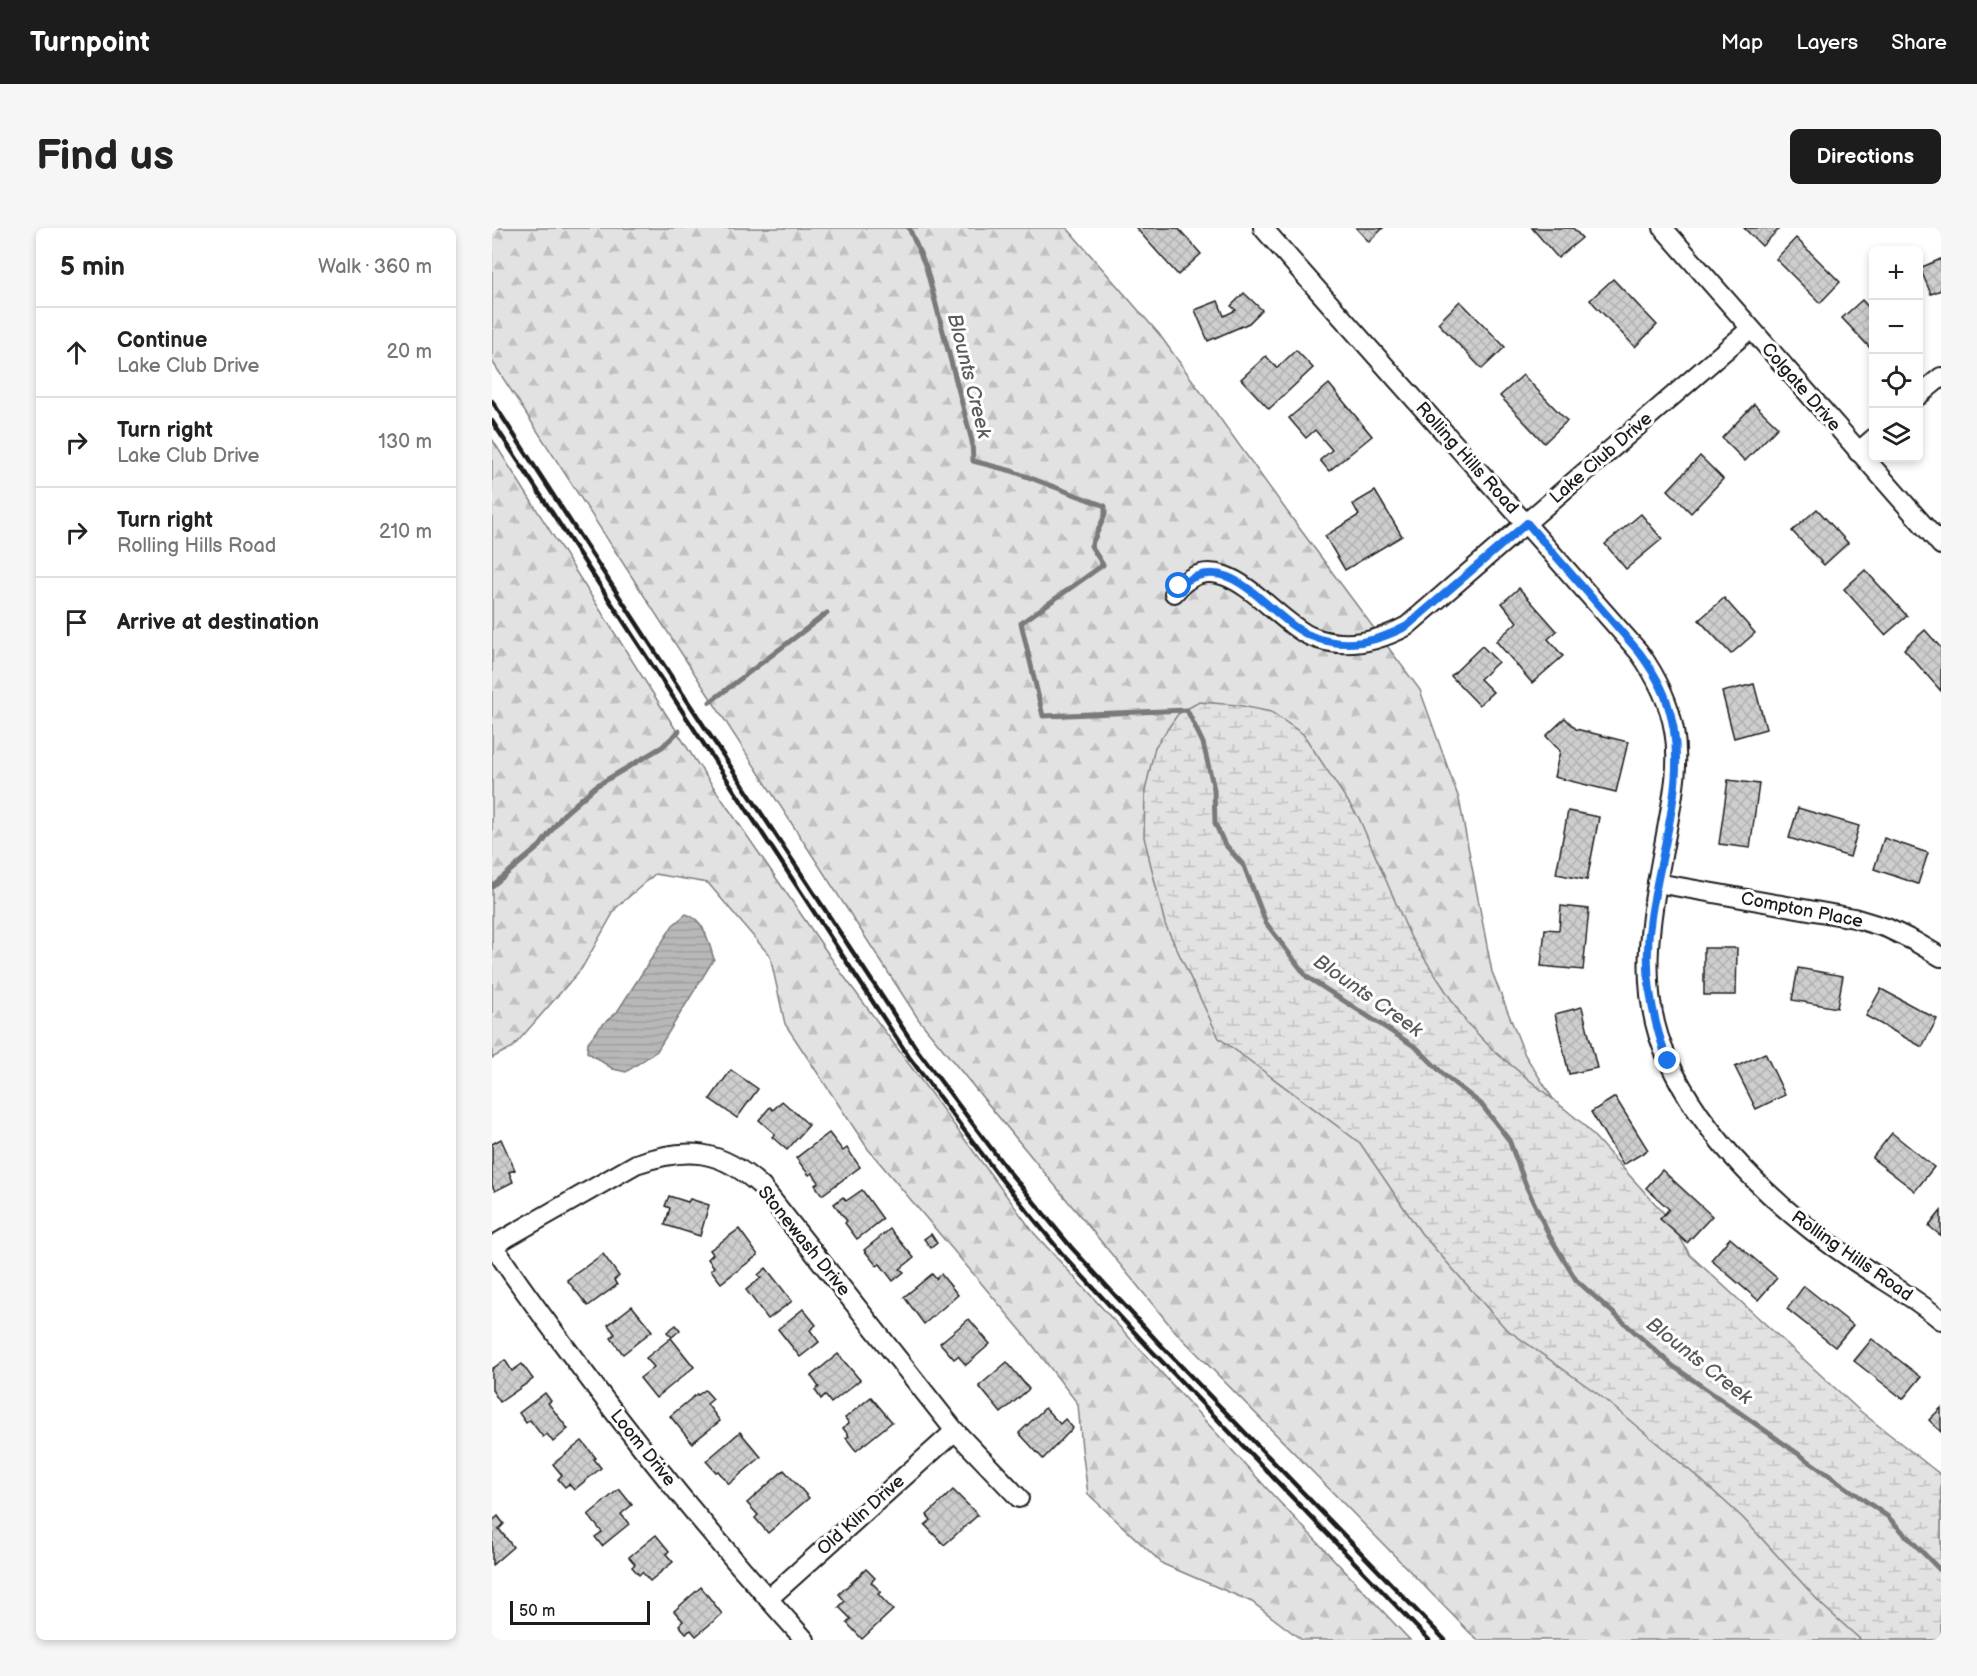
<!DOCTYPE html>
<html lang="en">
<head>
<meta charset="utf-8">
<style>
	:root { --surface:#fff; --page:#f6f6f6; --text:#222; --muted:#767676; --line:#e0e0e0; --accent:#1c1c1c }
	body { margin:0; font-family:"Balsamiq Sans",sans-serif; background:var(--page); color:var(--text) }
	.controls { position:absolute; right:18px; top:18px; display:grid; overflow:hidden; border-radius:9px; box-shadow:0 3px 9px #0003 }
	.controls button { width:54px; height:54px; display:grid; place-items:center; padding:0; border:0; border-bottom:2px solid var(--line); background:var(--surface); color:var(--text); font:30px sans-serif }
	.scale { position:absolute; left:18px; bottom:15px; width:140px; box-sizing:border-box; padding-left:6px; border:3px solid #1c1c1c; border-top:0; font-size:16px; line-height:21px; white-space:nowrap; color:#1c1c1c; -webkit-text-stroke:4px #fff; paint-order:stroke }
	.stop { position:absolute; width:18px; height:18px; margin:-14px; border:4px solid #1a73e8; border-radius:50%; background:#fff }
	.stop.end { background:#1a73e8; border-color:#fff; box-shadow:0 2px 6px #0008 }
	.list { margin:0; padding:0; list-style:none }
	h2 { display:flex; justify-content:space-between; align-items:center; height:78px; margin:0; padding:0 24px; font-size:26px }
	h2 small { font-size:20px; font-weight:400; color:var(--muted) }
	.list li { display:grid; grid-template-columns:39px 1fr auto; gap:18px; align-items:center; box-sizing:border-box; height:90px; padding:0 24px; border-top:2px solid var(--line) }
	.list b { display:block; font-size:22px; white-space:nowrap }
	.list p { margin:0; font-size:20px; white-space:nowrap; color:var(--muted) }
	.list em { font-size:20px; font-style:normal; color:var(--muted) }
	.icon { flex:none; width:33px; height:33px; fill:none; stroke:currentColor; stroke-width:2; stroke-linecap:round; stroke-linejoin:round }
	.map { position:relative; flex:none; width:1449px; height:1412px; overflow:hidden; border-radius:9px }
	header { display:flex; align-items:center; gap:36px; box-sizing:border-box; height:84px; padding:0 30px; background:var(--accent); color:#fff }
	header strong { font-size:28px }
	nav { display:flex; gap:33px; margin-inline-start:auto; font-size:21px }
	.intro { display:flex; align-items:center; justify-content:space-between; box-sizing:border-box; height:144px; padding:0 36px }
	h1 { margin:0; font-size:42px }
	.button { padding:15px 27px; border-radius:9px; background:var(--accent); color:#fff; font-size:21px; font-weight:700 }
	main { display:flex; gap:36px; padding:0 36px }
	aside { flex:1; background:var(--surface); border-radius:9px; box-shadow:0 3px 9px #0003 }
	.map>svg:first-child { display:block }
	.forest { fill:url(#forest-firs); stroke:#7f7f7f; stroke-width:1.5 }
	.wetland { fill:url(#wetland-marsh); stroke:#7f7f7f; stroke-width:1.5 }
	.water { fill:url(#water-rules); stroke:#7a7a7a; stroke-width:1.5 }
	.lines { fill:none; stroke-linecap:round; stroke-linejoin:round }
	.stream { stroke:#7a7a7a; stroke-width:5 }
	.building { fill:url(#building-cross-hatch); stroke:#1c1c1c; stroke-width:1.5 }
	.minor-casing { stroke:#1c1c1c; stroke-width:22 }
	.minor { stroke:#fff; stroke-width:18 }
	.rail { stroke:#1c1c1c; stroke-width:4.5 }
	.route { stroke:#1a73e8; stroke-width:8 }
	.labels { text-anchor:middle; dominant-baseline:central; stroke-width:6; stroke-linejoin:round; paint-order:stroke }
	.street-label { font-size:18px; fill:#1c1c1c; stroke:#fff }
	.water-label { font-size:20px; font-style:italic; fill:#5a5a5a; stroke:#fff }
</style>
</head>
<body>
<header>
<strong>Turnpoint</strong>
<nav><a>Map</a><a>Layers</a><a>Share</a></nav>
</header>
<div class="intro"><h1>Find us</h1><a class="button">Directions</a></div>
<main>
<aside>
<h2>5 min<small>Walk · 360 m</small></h2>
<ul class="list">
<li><svg class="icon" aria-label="ahead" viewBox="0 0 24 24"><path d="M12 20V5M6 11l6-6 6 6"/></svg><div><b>Continue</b><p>Lake Club Drive</p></div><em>20 m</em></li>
<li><svg class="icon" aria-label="right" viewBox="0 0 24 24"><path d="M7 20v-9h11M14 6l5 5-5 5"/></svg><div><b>Turn right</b><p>Lake Club Drive</p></div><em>130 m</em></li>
<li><svg class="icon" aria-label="right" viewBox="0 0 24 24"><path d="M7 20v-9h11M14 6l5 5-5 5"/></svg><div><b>Turn right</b><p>Rolling Hills Road</p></div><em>210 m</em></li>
<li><svg class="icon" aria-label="arrive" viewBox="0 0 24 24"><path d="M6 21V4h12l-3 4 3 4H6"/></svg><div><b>Arrive at destination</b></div></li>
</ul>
</aside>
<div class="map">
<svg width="1449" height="1412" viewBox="0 0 1449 1412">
	<defs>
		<pattern id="forest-firs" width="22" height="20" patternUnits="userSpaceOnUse" patternTransform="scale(1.5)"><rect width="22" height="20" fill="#e2e2e2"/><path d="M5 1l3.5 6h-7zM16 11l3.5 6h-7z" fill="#c1c1c1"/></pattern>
		<pattern id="wetland-marsh" width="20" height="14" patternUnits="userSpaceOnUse" patternTransform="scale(1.5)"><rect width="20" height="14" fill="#e2e2e2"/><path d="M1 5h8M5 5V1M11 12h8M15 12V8" fill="none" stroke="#c1c1c1"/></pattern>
		<pattern id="water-rules" width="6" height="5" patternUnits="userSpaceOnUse" patternTransform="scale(1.5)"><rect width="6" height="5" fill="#b8b8b8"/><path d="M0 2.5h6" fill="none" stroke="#9e9e9e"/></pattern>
		<pattern id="building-cross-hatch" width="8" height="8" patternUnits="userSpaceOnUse" patternTransform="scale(1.5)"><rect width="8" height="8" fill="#cecece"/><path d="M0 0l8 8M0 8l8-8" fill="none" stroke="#b0b0b0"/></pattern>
	</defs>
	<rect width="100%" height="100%" fill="#fff"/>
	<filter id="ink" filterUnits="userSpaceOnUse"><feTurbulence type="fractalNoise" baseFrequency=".0167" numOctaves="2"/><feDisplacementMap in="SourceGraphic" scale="12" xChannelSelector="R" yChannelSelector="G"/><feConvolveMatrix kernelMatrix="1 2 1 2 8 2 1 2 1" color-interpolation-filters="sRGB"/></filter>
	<g filter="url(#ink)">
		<g class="forest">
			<polygon points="0,0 575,0 667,106 802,293 928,462 967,571 1000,744 1033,827 1123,968 1247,1108 1449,1247 1449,1412 985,1412 681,1101 427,792 0,133"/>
			<polygon points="0,211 203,532 348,743 542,1005 780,1266 918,1412 810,1412 760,1374 671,1336 596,1266 590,1221 586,1176 532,1106 376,921 293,796 278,728 216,655 163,646 124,680 90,740 21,819 0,830"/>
		</g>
		<polygon class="wetland" points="707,474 745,477 779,484 811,506 867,590 919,710 974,794 1003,824 1090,895 1178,992 1198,1027 1368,1183 1449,1247 1449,1412 1369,1412 1331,1378 1251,1290 1208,1251 1106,1166 1013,1100 929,1005 868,915 727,810 673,696 652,609 653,563 663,519 686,486"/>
		<path class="water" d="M194 686C213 692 216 713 222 731L165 823 134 844 121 841 95 824 96 814 108 799 125 784 181 697Z"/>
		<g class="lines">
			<g class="stream">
				<polyline points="417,0 434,39 480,213 481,233 520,243 613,278 613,287 599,318 611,337 529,395 551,488 695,482 711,515 722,561 723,595 732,615 752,638 774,695 815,749 925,820 953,848 989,876 1017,912 1035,960 1057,1007 1084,1052 1181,1138 1395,1288 1449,1343"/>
				<polyline points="218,474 335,385"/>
				<polyline points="0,658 48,618 71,587 104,558 170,519 187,503"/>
			</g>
		</g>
		<g class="building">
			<polygon points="644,0 686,0 709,26 686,47"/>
			<polygon points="864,0 891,0 877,14"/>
			<polygon points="1040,0 1081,0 1090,10 1066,30"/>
			<polygon points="1252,0 1288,0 1270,18"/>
			<polygon points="1304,10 1348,54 1328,75 1284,31"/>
			<polygon points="1449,31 1449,62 1439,66 1428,40"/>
			<polygon points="1121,51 1165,97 1143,119 1098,72"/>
			<polygon points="752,65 770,82 757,95 716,113 703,82 726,73 732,88 744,82 739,78"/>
			<polygon points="1370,72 1382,85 1382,124 1350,90"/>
			<polygon points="968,73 1013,119 990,141 946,95"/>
			<polygon points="804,122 821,140 777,181 749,151 774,128 785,140"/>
			<polygon points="1031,147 1075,193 1052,215 1008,168"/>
			<polygon points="837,156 880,208 837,243 828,232 840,222 823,202 814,210 797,190"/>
			<polygon points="1262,176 1286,199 1253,233 1230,210"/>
			<polygon points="1208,228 1231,251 1199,285 1176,262"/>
			<polygon points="883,263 910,308 853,342 833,308 867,287 861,276"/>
			<polygon points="1325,281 1356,315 1332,337 1300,303"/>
			<polygon points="1149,286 1170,311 1134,341 1113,316"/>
			<polygon points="1373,342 1415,388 1393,407 1352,361"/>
			<polygon points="1027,360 1065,403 1056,411 1071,428 1040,455 1004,413 1025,394 1010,375"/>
			<polygon points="1232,370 1263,405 1239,426 1207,392"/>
			<polygon points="1433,402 1449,420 1449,463 1412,421"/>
			<polygon points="990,418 1006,434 988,451 1001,464 987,477 959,448"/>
			<polygon points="1262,456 1274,501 1242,510 1230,464"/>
			<polygon points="1073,490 1084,501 1136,514 1124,564 1062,549 1068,523 1054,508"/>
			<polygon points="1236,552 1267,556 1258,620 1227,616"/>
			<polygon points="1306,580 1367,598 1358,629 1297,610"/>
			<polygon points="1076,583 1107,589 1095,652 1064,646"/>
			<polygon points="1392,610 1436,625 1426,656 1382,641"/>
			<polygon points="1069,678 1097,681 1091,742 1049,738 1053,701 1067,702"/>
			<polygon points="1212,720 1245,720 1244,767 1212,767"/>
			<polygon points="1306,740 1351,748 1345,780 1300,772"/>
			<polygon points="1389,761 1445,791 1430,819 1374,788"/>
			<polygon points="1090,779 1105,840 1077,846 1063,786"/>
			<polygon points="1273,825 1293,867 1264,881 1243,839"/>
			<polygon points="239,842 266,861 245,890 218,871"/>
			<polygon points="1123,869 1156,922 1131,937 1099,884"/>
			<polygon points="290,873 317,897 295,922 280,909 283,906 267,892 278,879 281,882"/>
			<polygon points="337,905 351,923 355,920 368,939 330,967 323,957 327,954 320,945 317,947 304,930"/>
			<polygon points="1400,905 1442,939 1423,963 1380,930"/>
			<polygon points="9,911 23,942 17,944 21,954 3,963 0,957 0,916"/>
			<polygon points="1170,942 1220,988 1195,1015 1168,991 1177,981 1154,960"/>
			<polygon points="370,962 391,991 365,1011 353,995 355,993 342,976 351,969 354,973"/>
			<polygon points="177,968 196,974 198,971 217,977 208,1008 173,997 178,980 173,978"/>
			<polygon points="1449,983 1449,1008 1437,998"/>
			<polygon points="247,1001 266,1027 229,1055 219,1042 222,1039 216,1031 221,1026 218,1022"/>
			<polygon points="398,1001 422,1030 408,1041 412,1044 401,1053 388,1036 385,1038 372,1022"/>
			<polygon points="439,1006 445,1015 439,1020 432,1011"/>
			<polygon points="1238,1010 1285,1050 1266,1072 1219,1032"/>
			<polygon points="111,1026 127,1048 122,1052 125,1057 96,1078 75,1052"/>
			<polygon points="274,1040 300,1073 276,1091 254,1062 269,1050 266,1047"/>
			<polygon points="440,1046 444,1051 449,1046 466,1067 432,1096 412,1069"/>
			<polygon points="1312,1058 1361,1097 1343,1119 1295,1081"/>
			<polygon points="140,1078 160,1103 131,1126 119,1110 123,1106 116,1097"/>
			<polygon points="311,1081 324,1097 318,1102 327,1114 308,1129 286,1101"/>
			<polygon points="477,1091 498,1116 474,1137 466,1128 462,1131 448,1115"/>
			<polygon points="184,1097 188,1102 180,1109 175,1104"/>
			<polygon points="179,1110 202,1139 164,1170 148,1150 162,1139 154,1130"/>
			<polygon points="1380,1111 1429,1149 1411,1171 1362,1133"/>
			<polygon points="346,1126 368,1152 339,1175 333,1167 329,1171 323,1162 327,1159 319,1148"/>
			<polygon points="13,1132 20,1143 30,1136 41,1151 8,1174 0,1162 0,1141"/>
			<polygon points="515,1134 537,1161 509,1185 487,1158"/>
			<polygon points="213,1162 221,1171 215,1176 228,1193 200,1215 178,1188 205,1166 206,1167"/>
			<polygon points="53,1165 59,1173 56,1175 76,1201 61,1214 55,1206 51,1209 38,1192 34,1195 27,1185"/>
			<polygon points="379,1169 400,1194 364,1223 354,1210 357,1208 351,1200 357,1195 353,1190"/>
			<polygon points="553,1180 568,1196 573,1191 581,1200 551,1231 527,1205"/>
			<polygon points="1449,1180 1449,1204 1437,1192"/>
			<polygon points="248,1204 269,1229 237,1256 226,1243 224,1244 214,1233"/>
			<polygon points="90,1213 104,1230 102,1231 109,1240 82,1262 77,1256 73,1259 66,1251 70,1247 61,1236"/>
			<polygon points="292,1242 317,1270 276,1305 263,1290 266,1287 255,1275"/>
			<polygon points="127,1261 140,1277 129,1286 137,1296 110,1318 103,1309 110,1304 96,1287"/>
			<polygon points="461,1262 486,1287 452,1317 433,1297 439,1292 435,1287"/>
			<polygon points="6,1288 12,1296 7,1301 21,1319 0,1337 0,1293"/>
			<polygon points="164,1307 177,1323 174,1326 181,1334 158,1353 150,1344 147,1347 140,1339 143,1336 137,1329"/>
			<polygon points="374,1341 383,1350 379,1354 389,1364 386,1366 401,1382 370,1411 355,1395 359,1391 347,1379 353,1373 347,1366"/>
			<polygon points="209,1359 230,1386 204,1408 199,1402 194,1405 187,1397 191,1393 182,1383"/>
		</g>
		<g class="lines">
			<defs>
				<g id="minor">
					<path d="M771 0C895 142 1023 282 1147 424 1164 448 1177 473 1182 502 1188 535 1181 568 1175 601 1161 678 1141 758 1176 832 1211 909 1286 982 1355 1028 1386 1050 1420 1067 1449 1092"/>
					<polyline points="1171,0 1449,317"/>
					<polyline points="1426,168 1449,149"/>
					<polyline points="1366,224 1382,210"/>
					<path d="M682 365C728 308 777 389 818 408 851 422 885 414 915 398L1258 101"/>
					<polyline points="1165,655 1362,690 1395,700 1422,713 1449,729"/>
					<path d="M1 1017C29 1061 61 1102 92 1144 161 1237 235 1326 313 1412"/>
					<path d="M0 1018 144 936C195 918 229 921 270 959L463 1203 527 1270"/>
					<polyline points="276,1371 463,1203"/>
				</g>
			</defs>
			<use href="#minor" class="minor-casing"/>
			<use href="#minor" class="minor"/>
			<g class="rail">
				<polyline points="0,173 177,445 426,823 514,940 579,1019 665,1113 953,1412"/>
				<polyline points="0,193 417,829 506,947 571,1027 657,1120 937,1412"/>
			</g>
		</g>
	</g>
	<g class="lines" filter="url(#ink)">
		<path class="route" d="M687 358C740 317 774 389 819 408 853 422 885 414 915 398L1035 295 1147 424C1158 439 1168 454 1174 471 1200 541 1169 619 1159 689 1151 738 1158 786 1176 833"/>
	</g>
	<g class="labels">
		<g class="street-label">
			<text transform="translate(1309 159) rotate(49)">Colgate Drive</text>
			<text transform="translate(975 230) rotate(48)">Rolling Hills Road</text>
			<text transform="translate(1109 230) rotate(-41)">Lake Club Drive</text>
			<text transform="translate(1310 682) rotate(11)">Compton Place</text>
			<text transform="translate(312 1013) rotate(51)">Stonewash Drive</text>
			<text transform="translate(1360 1028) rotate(35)">Rolling Hills Road</text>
			<text transform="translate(151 1220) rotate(51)">Loom Drive</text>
			<text transform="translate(369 1287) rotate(-42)">Old Kiln Drive</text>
		</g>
		<g class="water-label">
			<text transform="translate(477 148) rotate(76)">Blounts Creek</text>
			<text transform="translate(876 768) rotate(35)">Blounts Creek</text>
			<text transform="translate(1207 1133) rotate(38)">Blounts Creek</text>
		</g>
	</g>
</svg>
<div class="controls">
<button>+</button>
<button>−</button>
<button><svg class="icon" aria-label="locate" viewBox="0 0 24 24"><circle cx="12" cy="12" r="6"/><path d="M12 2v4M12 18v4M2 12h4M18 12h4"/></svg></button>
<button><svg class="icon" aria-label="layers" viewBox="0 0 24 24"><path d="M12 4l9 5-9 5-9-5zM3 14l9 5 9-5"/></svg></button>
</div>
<div class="scale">50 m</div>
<div class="stop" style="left:687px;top:358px"></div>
<div class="stop end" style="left:1176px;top:833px"></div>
</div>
</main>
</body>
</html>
